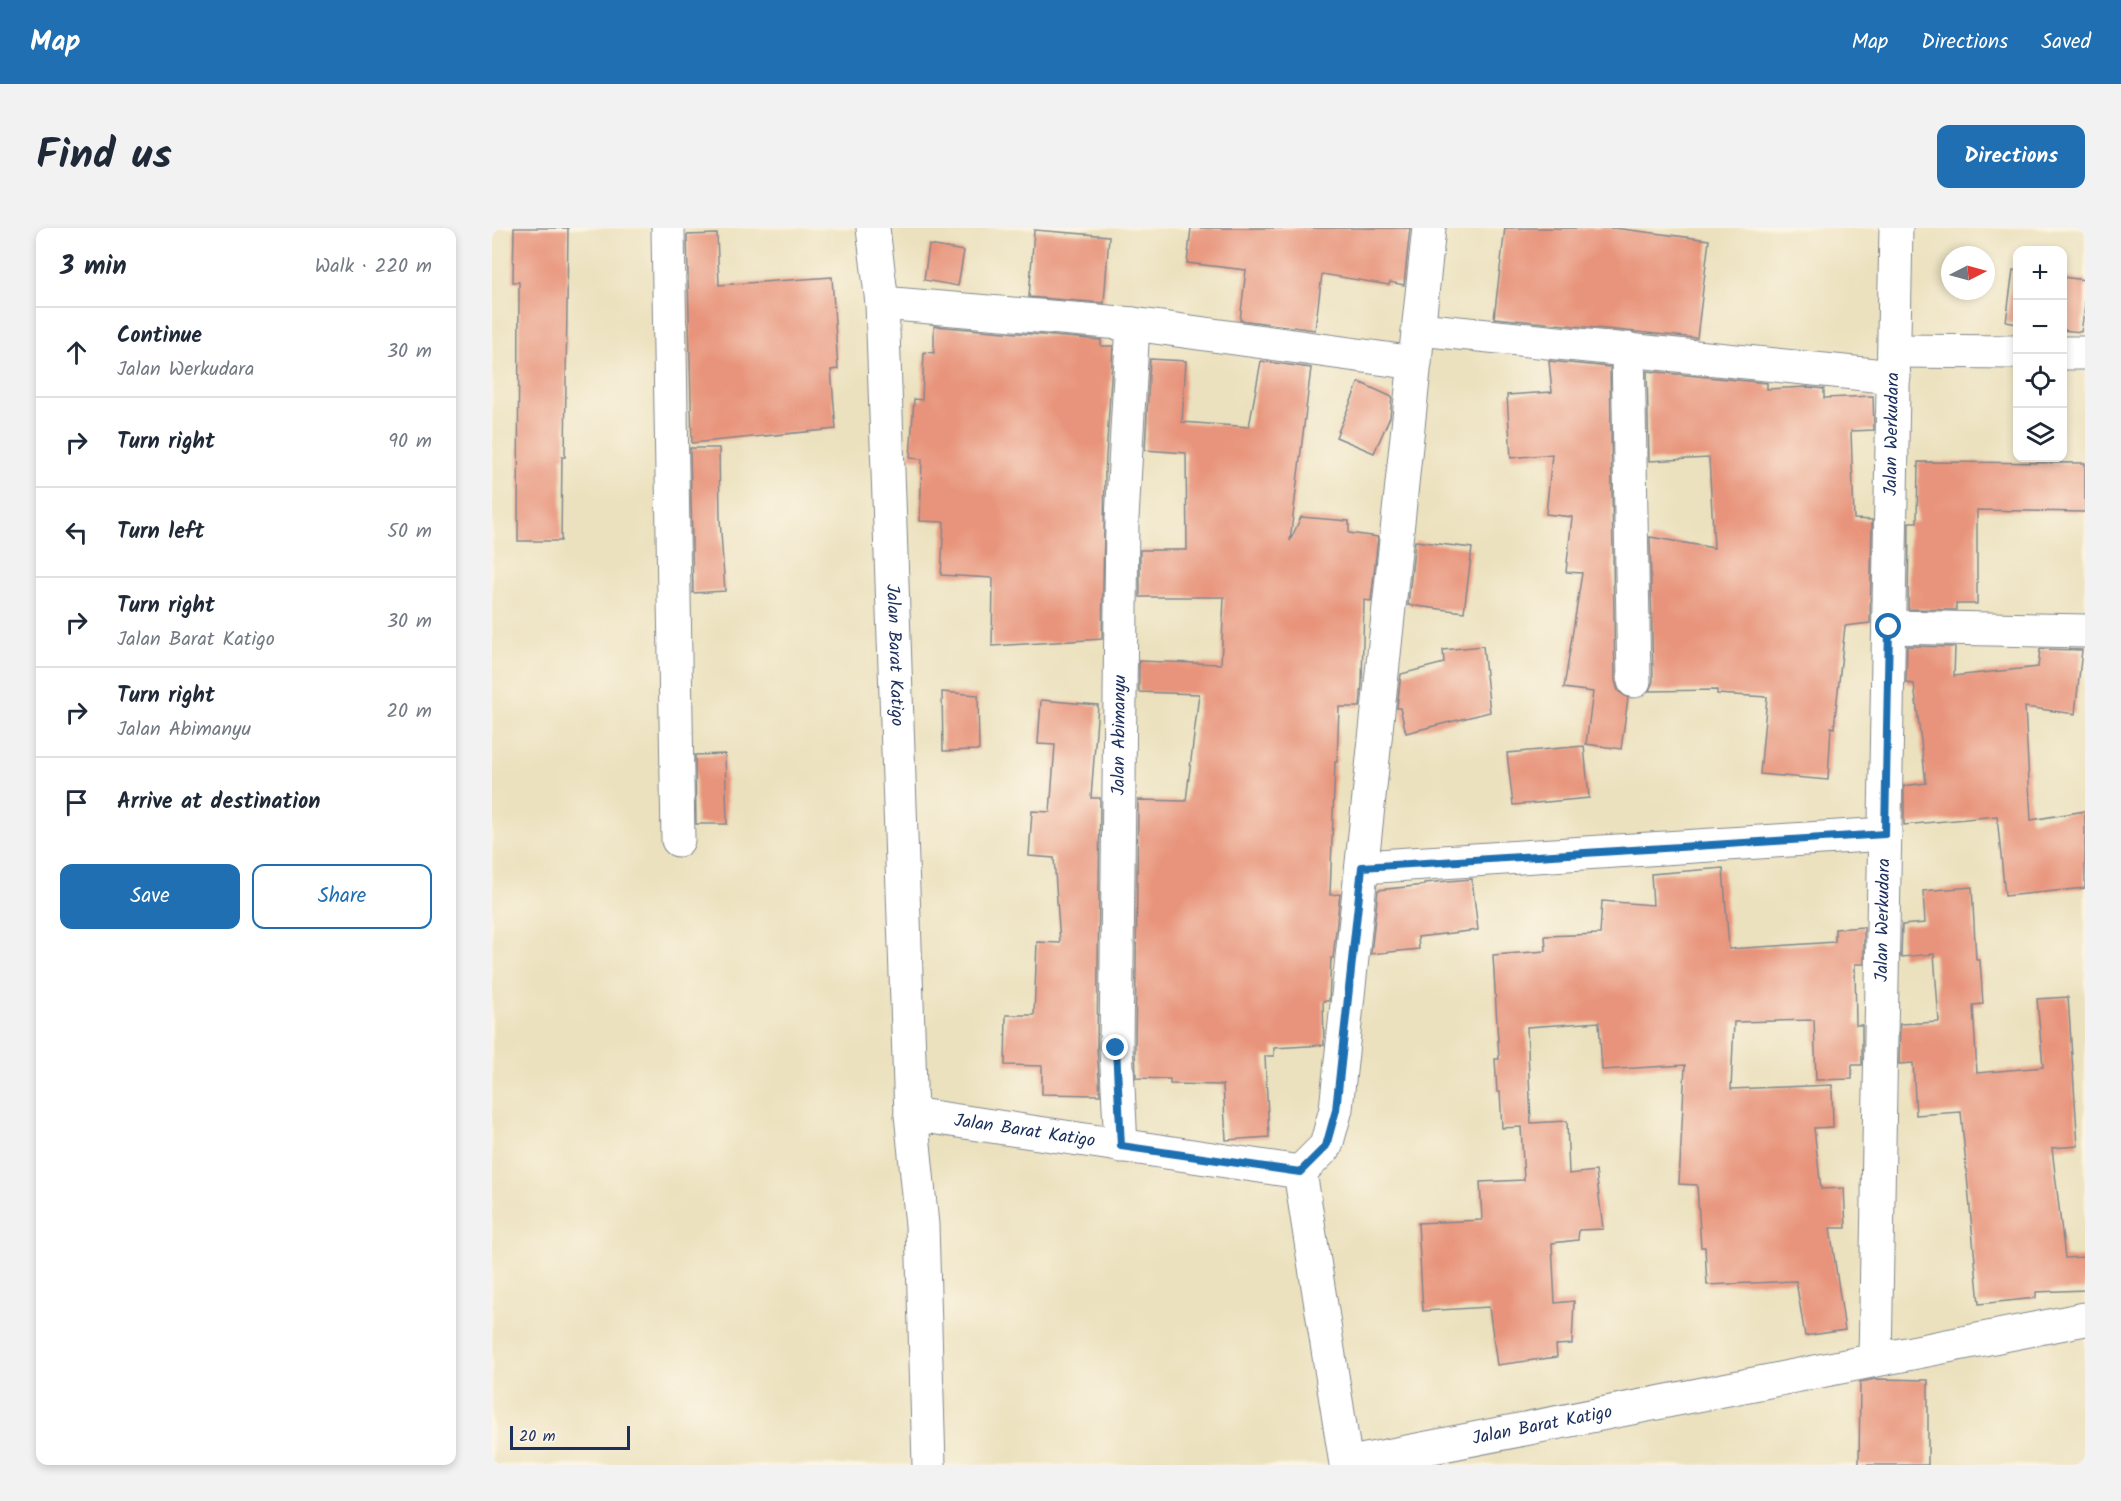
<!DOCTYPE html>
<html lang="en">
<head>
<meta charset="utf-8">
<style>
	:root { --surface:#fff; --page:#f2f2f3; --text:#1f2937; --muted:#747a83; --line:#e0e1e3; --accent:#1f6fb2 }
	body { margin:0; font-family:Kalam,sans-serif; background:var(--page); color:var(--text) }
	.controls { position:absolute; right:18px; top:18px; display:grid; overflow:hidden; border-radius:12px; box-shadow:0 3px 9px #0003 }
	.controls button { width:54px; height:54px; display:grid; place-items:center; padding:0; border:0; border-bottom:2px solid var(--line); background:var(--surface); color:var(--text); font:30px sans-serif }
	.compass { position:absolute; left:1449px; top:18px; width:54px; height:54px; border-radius:50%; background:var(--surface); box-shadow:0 3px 9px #0003; rotate:84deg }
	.scale { position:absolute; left:18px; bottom:15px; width:120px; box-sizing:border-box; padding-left:6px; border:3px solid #1b2f5e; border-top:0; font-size:16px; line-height:21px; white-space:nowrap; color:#1b2f5e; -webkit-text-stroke:4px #fcf5e5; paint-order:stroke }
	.stop { position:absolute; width:18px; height:18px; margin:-14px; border:4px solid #1f6fb2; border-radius:50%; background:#fff }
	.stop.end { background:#1f6fb2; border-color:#fff; box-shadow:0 2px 6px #0008 }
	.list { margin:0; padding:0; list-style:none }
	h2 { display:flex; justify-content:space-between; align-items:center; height:78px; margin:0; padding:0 24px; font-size:26px }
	h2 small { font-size:20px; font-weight:400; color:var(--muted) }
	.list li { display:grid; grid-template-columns:39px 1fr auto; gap:18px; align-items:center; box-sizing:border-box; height:90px; padding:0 24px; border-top:2px solid var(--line) }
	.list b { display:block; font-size:22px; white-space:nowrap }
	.list p { margin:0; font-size:20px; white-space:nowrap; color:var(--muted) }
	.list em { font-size:20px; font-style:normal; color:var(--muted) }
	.actions { display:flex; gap:12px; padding:18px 24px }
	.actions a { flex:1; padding:14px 0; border:2px solid var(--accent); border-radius:12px; text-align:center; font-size:21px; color:var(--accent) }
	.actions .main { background:var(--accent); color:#fff }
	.icon { flex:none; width:33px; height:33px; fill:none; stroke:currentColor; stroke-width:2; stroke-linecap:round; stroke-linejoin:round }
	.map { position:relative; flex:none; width:1593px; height:1237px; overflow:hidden; border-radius:12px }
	header { display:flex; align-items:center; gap:36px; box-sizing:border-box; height:84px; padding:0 30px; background:var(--accent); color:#fff }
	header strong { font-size:28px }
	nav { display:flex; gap:33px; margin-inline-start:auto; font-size:21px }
	.intro { display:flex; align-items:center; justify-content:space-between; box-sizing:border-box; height:144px; padding:0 36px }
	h1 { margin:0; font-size:42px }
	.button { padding:15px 27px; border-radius:12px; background:var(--accent); color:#fff; font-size:21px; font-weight:700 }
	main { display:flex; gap:36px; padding:0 36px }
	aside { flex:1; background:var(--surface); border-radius:12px; box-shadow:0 3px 9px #0003 }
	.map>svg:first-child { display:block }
	.building { fill:#e8947b }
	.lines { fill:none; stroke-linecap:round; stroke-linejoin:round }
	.minor-casing { stroke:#83888e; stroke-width:35 }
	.minor { stroke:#fff; stroke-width:33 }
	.route { stroke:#1f6fb2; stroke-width:8 }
	.labels { text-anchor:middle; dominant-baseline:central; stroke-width:4.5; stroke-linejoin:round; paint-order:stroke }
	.street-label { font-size:18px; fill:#1b2f5e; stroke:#fcf5e5 }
</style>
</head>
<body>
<header>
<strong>Map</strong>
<nav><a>Map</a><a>Directions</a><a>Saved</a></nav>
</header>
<div class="intro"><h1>Find us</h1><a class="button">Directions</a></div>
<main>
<aside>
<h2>3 min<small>Walk · 220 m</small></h2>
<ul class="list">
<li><svg class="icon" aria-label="ahead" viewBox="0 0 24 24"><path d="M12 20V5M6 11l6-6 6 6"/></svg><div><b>Continue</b><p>Jalan Werkudara</p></div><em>30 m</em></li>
<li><svg class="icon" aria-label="right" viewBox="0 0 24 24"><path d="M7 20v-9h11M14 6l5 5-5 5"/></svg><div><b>Turn right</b></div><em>90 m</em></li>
<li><svg class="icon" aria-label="left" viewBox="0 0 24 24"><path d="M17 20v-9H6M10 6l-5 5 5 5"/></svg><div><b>Turn left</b></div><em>50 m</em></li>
<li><svg class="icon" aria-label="right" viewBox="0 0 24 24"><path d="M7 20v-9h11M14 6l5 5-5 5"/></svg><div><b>Turn right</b><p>Jalan Barat Katigo</p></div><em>30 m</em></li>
<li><svg class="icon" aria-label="right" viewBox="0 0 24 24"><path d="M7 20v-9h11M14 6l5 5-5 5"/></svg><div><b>Turn right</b><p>Jalan Abimanyu</p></div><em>20 m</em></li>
<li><svg class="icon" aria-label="arrive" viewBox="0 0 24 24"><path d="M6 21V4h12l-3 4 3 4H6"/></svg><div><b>Arrive at destination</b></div></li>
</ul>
<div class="actions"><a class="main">Save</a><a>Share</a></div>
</aside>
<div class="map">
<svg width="1593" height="1237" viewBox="0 0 1593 1237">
	<rect width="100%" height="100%" fill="#fcf5e5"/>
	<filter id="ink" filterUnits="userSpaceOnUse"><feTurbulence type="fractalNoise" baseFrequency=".0167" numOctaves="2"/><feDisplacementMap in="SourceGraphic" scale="12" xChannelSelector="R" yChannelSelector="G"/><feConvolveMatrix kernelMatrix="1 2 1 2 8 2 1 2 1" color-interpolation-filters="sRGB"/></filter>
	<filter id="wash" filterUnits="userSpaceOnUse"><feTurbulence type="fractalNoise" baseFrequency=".008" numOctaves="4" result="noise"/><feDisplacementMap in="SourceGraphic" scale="24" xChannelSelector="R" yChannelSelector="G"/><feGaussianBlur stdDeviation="1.35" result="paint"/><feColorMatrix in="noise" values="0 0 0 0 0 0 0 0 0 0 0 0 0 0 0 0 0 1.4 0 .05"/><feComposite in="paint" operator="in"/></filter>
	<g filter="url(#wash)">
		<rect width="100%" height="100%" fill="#ebe1be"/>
		<g id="blocks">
			<g class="building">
				<polygon points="22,0 76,0 73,229 70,229 69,313 26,313 27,54 21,54"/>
				<polygon points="699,0 918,0 912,57 898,54 897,57 830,46 823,102 748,92 754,42 695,35"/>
				<polygon points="1013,0 1122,0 1217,12 1205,110 1002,90"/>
				<polygon points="542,2 617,8 612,75 537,69"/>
				<polygon points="225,6 227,57 340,49 346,141 339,142 344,201 200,215 195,7"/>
				<polygon points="437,17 472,23 466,58 432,52"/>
				<polygon points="1521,42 1526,43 1526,96 1514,94"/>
				<polygon points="1570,49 1593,52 1593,77 1589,104 1570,102"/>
				<polygon points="442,98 609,112 609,118 621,118 613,245 610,411 500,418 501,350 449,347 452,294 428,293 430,231 418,230 422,171 430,172 432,124 442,125"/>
				<polygon points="658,131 694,133 690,194 757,199 769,133 819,140 798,313 809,289 857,293 857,305 886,309 879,373 872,372 870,454 868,479 847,479 845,534 843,534 838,667 848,666 841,730 839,730 837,773 831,773 832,817 782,820 782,828 773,828 777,909 734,912 731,857 678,856 678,851 644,850 643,820 646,572 694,573 707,466 647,464 647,433 729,436 732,369 648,369 648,322 695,322 694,225 653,222"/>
				<polygon points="1057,133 1118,139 1123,453 1126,463 1136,470 1129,521 1094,516 1101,464 1072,460 1090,345 1074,344 1080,289 1054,286 1060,226 1019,230 1015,167 1060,164"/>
				<polygon points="1155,143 1275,155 1275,161 1315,159 1332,161 1332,170 1381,168 1382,202 1359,203 1362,291 1380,292 1378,395 1353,398 1342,500 1339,499 1336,552 1268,546 1275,469 1225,466 1225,462 1157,463 1161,453 1158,309 1222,320 1217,230 1157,233"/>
				<polygon points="867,154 900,169 898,189 882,225 844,209"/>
				<polygon points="198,220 227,220 228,291 233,363 201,365"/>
				<polygon points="1426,234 1593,235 1593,284 1485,282 1485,376 1464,376 1464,382 1416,381 1417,294 1425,294"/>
				<polygon points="923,313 980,320 972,384 916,377"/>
				<polygon points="991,418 998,484 914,505 908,480 905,480 909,446 952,435 951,422"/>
				<polygon points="1415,418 1463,419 1462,448 1546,439 1548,421 1590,422 1583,486 1533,479 1539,592 1593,583 1593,660 1513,668 1505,588 1412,597 1412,558 1434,555 1422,456 1414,455"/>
				<polygon points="450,464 486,467 487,522 451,523"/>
				<polygon points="549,472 606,477 599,570 608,570 605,820 608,867 550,866 550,838 513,837 514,787 542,787 545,714 568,715 562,630 537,628 540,583 558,584 563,517 546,516"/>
				<polygon points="1092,518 1097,570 1021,577 1015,525"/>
				<polygon points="233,526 235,596 204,596 203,527"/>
				<polygon points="1231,640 1237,721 1343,714 1343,701 1372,699 1372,736 1363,736 1364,797 1370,797 1370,837 1360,837 1360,851 1324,852 1322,792 1242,794 1239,861 1340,857 1341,899 1322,900 1329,961 1352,960 1354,1000 1338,1000 1353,1102 1313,1108 1304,1053 1215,1057 1213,1019 1209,1019 1205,957 1187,956 1193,837 1110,842 1107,794 1035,799 1039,895 1075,893 1077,946 1104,943 1111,1001 1087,1002 1086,1012 1060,1015 1063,1075 1082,1073 1080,1116 1064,1117 1065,1129 1005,1137 997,1079 931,1083 926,995 990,992 988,954 1032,952 1029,899 1010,900 1008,864 1005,864 1003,831 1007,831 1001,727 1054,723 1053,708 1108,706 1110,673 1161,677 1159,646"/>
				<polygon points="980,651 986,702 926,709 927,721 879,726 886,662 932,657 932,655"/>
				<polygon points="1480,659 1484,732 1488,732 1491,776 1481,777 1485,845 1551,839 1545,771 1576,769 1586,918 1560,920 1573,1030 1593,1029 1593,1062 1544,1064 1544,1070 1487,1076 1469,884 1424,887 1421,835 1407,836 1408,796 1447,794 1442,726 1409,729 1410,697 1433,695 1431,663"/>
				<polygon points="1383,1151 1436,1152 1436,1237 1367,1237 1368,1154"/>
			</g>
		</g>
	</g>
	<g filter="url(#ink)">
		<use href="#blocks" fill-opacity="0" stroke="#83888e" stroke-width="1.5"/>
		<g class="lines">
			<defs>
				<g id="minor">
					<polyline points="176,0 186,612"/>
					<path id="s1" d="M381 0 390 75 419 886 808 944 854 1236 1593 1091"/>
					<polyline points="390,75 641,96 923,135"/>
					<polyline points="927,101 1402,149"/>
					<polyline points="1136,121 1142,453"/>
					<polyline points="1402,123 1526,124"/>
					<polyline points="1570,125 1593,125"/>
					<polyline points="1397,399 1593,403"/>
					<polyline points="870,639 1393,606"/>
					<polyline points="419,886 430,997 437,1237"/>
					<path id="s2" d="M629 918 624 820 630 291 641 96"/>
					<polyline points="808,944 834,918 844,881 937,0"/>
					<path id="s3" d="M1383 1132 1404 0"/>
				</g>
			</defs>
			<use href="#minor" class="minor-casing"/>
			<use href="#minor" class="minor"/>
		</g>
	</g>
	<g class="lines" filter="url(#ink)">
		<polyline class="route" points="624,820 629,918 808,944 834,918 844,882 870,639 1393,606 1397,399"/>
	</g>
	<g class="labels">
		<g class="street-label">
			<text stroke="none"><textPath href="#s3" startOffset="926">Jalan Werkudara</textPath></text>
			<text stroke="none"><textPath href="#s1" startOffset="428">Jalan Barat Katigo</textPath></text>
			<text stroke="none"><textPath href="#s2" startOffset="411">Jalan Abimanyu</textPath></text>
			<text stroke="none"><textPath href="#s3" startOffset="440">Jalan Werkudara</textPath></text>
			<text stroke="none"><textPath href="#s1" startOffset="1002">Jalan Barat Katigo</textPath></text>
			<text stroke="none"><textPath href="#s1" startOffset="1776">Jalan Barat Katigo</textPath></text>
		</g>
	</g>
</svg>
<div class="controls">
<button>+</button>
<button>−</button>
<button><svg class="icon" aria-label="locate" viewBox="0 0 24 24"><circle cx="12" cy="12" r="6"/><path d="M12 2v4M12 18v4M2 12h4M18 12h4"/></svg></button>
<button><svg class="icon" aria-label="layers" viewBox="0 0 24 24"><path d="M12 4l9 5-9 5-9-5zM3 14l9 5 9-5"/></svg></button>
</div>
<svg class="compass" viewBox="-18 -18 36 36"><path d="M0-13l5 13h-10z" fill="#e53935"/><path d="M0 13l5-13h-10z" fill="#747a83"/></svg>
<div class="scale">20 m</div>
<div class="stop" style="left:1397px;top:399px"></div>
<div class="stop end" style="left:624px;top:820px"></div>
</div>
</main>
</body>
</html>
